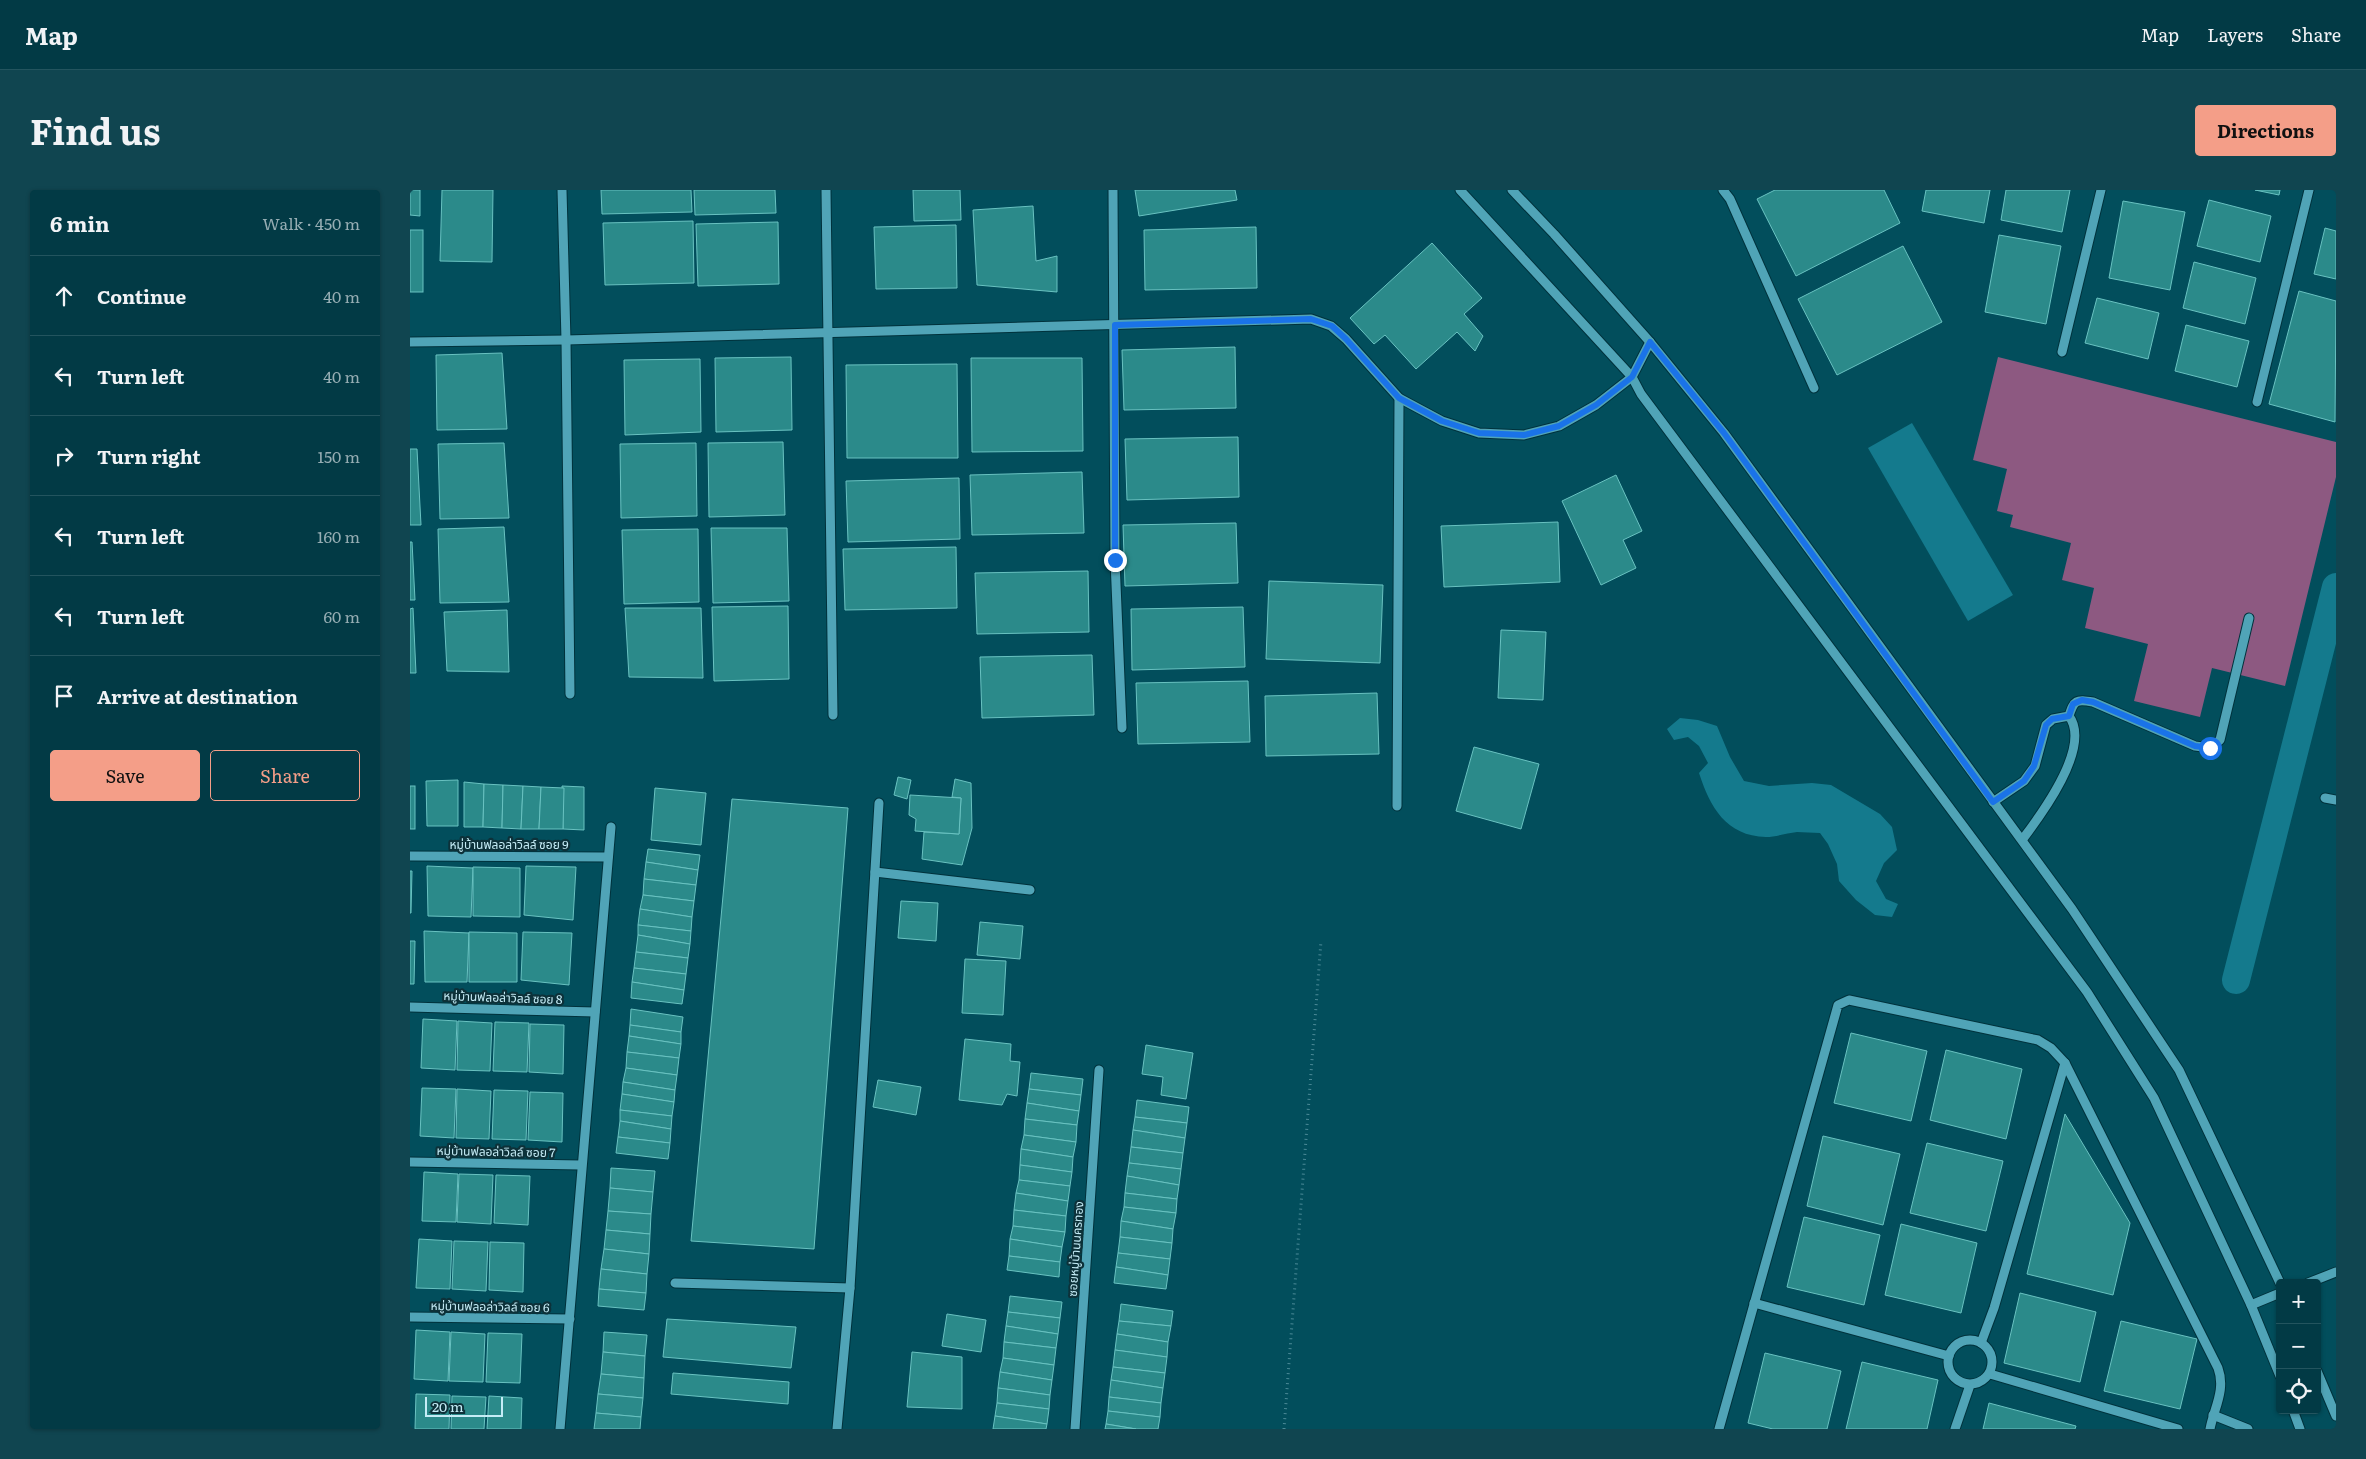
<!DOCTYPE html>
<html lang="en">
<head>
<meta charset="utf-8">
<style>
	:root { --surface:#023a45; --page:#104550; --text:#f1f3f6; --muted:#96adb3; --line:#23545e; --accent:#f49e88 }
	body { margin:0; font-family:Literata,"Noto Sans Thai",serif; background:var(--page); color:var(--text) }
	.controls { position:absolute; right:15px; bottom:15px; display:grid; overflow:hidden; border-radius:5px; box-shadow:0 1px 4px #0004 }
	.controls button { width:45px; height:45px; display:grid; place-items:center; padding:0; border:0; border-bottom:1px solid var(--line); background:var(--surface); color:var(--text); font:25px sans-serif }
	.scale { position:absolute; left:15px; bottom:12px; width:78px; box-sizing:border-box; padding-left:5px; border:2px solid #c5ecf6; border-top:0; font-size:14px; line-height:18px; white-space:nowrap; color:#c5ecf6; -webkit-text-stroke:4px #0d3139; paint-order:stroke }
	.stop { position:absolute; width:15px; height:15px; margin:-11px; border:4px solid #1a73e8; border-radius:50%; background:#fff }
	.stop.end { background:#1a73e8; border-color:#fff; box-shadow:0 1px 5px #0008 }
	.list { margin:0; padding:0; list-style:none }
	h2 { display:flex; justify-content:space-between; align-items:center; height:65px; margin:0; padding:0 20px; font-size:21px }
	h2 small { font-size:16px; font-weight:400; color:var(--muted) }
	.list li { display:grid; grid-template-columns:32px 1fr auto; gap:15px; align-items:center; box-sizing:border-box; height:80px; padding:0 20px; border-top:1px solid var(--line) }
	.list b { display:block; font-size:19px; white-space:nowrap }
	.list em { font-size:16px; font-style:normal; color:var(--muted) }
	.actions { display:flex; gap:10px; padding:15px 20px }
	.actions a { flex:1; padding:11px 0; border:1px solid var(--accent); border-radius:5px; text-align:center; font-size:18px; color:var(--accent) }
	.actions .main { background:var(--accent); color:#111 }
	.icon { flex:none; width:28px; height:28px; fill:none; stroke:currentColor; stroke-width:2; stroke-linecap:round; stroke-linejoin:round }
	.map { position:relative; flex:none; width:1926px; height:1239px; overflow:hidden; border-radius:5px }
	header { display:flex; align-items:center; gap:30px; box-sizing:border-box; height:70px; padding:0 25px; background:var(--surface); border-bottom:1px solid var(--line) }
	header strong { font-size:24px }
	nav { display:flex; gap:28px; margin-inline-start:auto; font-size:18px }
	.intro { display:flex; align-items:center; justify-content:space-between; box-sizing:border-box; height:120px; padding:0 30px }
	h1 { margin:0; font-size:35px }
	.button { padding:12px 22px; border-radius:5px; background:var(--accent); color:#111; font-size:18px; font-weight:700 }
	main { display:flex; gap:30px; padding:0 30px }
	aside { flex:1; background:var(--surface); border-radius:5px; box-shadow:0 1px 4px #0004 }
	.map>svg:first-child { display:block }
	.green { fill:#8d5981 }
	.water { fill:#147a8d }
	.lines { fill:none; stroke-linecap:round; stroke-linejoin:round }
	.canal { stroke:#147a8d; stroke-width:28 }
	.building { fill:#2b8a8a; stroke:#69c2c1 }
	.minor-casing { stroke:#00323c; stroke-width:11 }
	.path { stroke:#4c8a97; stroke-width:3; stroke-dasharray:1 4; stroke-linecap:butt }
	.minor { stroke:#50a4b7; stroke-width:9 }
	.route { stroke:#1a73e8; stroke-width:6 }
	.labels { text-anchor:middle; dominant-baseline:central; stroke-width:4.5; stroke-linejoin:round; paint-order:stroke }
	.street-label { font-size:12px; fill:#c5ecf6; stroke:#0d3139 }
</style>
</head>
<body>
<header>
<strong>Map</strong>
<nav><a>Map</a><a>Layers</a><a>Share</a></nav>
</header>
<div class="intro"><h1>Find us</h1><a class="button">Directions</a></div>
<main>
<aside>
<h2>6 min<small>Walk · 450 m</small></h2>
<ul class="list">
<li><svg class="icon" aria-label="ahead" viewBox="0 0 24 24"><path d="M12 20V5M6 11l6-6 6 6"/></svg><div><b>Continue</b></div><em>40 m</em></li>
<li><svg class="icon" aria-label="left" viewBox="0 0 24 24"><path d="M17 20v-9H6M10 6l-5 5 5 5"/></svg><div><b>Turn left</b></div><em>40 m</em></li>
<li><svg class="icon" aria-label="right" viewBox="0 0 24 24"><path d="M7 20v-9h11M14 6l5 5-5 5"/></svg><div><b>Turn right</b></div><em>150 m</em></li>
<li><svg class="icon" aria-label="left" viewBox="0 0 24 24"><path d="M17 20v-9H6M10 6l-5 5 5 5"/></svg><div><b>Turn left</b></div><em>160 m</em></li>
<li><svg class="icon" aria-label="left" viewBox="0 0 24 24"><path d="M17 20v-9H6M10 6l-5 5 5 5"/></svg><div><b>Turn left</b></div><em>60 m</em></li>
<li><svg class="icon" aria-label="arrive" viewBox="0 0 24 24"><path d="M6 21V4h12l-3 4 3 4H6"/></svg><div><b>Arrive at destination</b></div></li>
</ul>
<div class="actions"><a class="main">Save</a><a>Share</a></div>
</aside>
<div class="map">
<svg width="1926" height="1239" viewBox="0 0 1926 1239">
	<rect width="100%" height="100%" fill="#024e5c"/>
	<polygon class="green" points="1588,167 1926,252 1926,287 1875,496 1802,478 1790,527 1724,511 1738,454 1675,438 1684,398 1652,390 1661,353 1600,337 1603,325 1587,321 1597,279 1563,270"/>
	<g class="water">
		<polygon points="1502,233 1603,405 1558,431 1458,258"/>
		<path d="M1270 528 1288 530 1307 536 1320 567 1334 591 1359 596 1402 593 1421 595 1470 624 1482 637 1487 660 1474 673 1466 691 1476 709 1488 714 1482 727 1465 725 1446 710 1429 691 1427 674 1418 654 1410 643C1402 643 1394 642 1387 642 1377 643 1366 647 1356 647 1316 646 1300 617 1289 583L1298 573 1289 556 1278 547 1264 550 1257 539Z"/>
	</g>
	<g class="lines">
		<polyline class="canal" points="1826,790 1926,397"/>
	</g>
	<g class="building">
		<polygon points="0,0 10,0 10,26 0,25"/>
		<polygon points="32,0 83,0 82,72 30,71"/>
		<polygon points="191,0 281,0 282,22 192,24"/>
		<polygon points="284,0 365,0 366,23 285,25"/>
		<polygon points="503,0 550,0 551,30 504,31"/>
		<polygon points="725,0 825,0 827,10 729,26"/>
		<polygon points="1365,0 1474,0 1490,33 1386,86 1347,9"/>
		<polygon points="1516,0 1580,0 1574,33 1512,21"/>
		<polygon points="1596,0 1660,0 1652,42 1591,30"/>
		<polygon points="1845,0 1870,0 1869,5"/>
		<polygon points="1799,10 1861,26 1850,72 1787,56"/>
		<polygon points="1713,11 1775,22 1760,100 1699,88"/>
		<polygon points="623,16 626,71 647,66 647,102 567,95 563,20"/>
		<polygon points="283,31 284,93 195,95 193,33"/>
		<polygon points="368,32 369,94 288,96 286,34"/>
		<polygon points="546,35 547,98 466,99 464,37"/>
		<polygon points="846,37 847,98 735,100 734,40"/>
		<polygon points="1915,38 1926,41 1926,89 1904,84"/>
		<rect x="0" y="40" width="13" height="62"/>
		<polygon points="1589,45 1651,56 1636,134 1575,122"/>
		<polygon points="1022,53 1072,108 1054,124 1073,146 1065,161 1047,142 1006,179 975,145 964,154 940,128"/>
		<polygon points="1493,56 1532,132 1427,185 1388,109"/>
		<polygon points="1784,72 1846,88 1835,134 1773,118"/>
		<polygon points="1889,101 1926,111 1925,232 1859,214"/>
		<polygon points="1687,108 1749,123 1738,169 1675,153"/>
		<polygon points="1776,135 1839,151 1827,197 1765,181"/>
		<polygon points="825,157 826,218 714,220 712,160"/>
		<polygon points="92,163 97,239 27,240 26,165"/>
		<polygon points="381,167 382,240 306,242 305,168"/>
		<polygon points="561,168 672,168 673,261 562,262"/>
		<polygon points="290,169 291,242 215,245 214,170"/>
		<polygon points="547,174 548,268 437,268 436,175"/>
		<polygon points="828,247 829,307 717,310 715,249"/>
		<polygon points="373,252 375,325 299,327 298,253"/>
		<polygon points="94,253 99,328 30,329 28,254"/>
		<polygon points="286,253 287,326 211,328 210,254"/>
		<polygon points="0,259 7,259 11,335 0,335"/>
		<polygon points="672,282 674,343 562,345 560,285"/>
		<polygon points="1206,285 1232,341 1213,350 1226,378 1191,395 1152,311"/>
		<polygon points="549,288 550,349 438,352 436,291"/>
		<polygon points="1148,332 1150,392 1034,397 1031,336"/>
		<polygon points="826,333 828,393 715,396 713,335"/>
		<polygon points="94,337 99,412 30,413 28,339"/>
		<polygon points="301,338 377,338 379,411 303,413"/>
		<polygon points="288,339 289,412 214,414 212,340"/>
		<polygon points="0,352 2,352 5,410 0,410"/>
		<polygon points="546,357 547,418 435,420 433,359"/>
		<polygon points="678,381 679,442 567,444 565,383"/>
		<polygon points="859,391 973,395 970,473 856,469"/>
		<polygon points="378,416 379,489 304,491 302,417"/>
		<polygon points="833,417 835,477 722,480 721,419"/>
		<polygon points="3,418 6,483 0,483 0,419"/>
		<polygon points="215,418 291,418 293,488 219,487"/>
		<polygon points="97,420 99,482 37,481 34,422"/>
		<polygon points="1091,440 1136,442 1133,510 1088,508"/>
		<polygon points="682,465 684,525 572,528 570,467"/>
		<polygon points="838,491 840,552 728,554 726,493"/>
		<polygon points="967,503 969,564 856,566 855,506"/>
		<polygon points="1064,557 1129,574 1111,639 1046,621"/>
		<polygon points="488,587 501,590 497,609 484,605"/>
		<polygon points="545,589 561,593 562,638 552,675 512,669 514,642 549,644 551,608 542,607"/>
		<polygon points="48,590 48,636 17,636 16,591"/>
		<polygon points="54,592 74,594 73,637 54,637"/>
		<polygon points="74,594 93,595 92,638 73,637"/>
		<polygon points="93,595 113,596 111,639 92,638"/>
		<rect x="0" y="596" width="5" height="43"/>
		<polygon points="113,596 131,597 129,639 111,639"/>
		<polygon points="152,596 174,597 174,640 153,639"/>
		<polygon points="131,597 154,598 153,639 129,639"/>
		<polygon points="245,598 296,603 291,655 241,650"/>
		<polygon points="500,605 551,608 549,644 505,641 506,629 499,625"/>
		<polygon points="322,609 438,618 404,1059 281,1051"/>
		<polygon points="238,659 290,665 288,680 236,672"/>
		<polygon points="236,672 288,680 286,695 234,689"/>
		<polygon points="17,676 63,678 61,727 18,726"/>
		<polygon points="116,676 166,677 163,730 114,725"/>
		<polygon points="63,677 110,678 110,727 63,726"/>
		<polygon points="0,681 2,681 1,723 0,723"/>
		<polygon points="234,689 286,695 284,711 233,705"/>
		<polygon points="233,705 284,711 282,727 230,719"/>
		<polygon points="491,711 528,713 526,751 488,748"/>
		<polygon points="230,719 282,727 281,741 228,735"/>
		<polygon points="570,732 613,736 610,769 567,765"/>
		<polygon points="228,735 281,741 280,754 228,745"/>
		<polygon points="14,741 59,743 57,792 15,792"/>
		<polygon points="59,742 107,743 107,792 59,792"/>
		<polygon points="113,742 162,743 159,795 111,790"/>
		<polygon points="228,745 280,754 278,768 226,762"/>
		<polygon points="0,751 5,751 4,794 0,794"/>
		<polygon points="226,762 278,768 276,784 224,778"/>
		<polygon points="555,769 596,771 593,825 552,823"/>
		<polygon points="224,778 276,784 274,800 222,792"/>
		<polygon points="222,792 274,800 272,814 221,808"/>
		<polygon points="221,819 273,827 271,842 220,835"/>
		<polygon points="13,829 47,831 45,880 11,878"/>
		<polygon points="48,831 82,833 80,881 47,880"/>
		<polygon points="85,832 119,833 117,882 83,881"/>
		<polygon points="120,834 154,835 153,884 119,882"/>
		<polygon points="220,835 271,842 271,854 219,846"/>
		<polygon points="1441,843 1517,861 1501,931 1424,913"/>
		<polygon points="219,846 271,854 269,868 217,862"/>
		<polygon points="555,849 601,854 600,871 610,872 607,906 597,904 592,915 549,910"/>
		<polygon points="736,855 783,863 776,909 751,905 753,887 732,884"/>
		<polygon points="1536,860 1612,879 1596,949 1520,930"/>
		<polygon points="217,862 269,868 267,885 216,878"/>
		<polygon points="216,878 267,885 265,900 213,892"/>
		<polygon points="621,883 673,889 671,905 619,899"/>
		<polygon points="468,890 511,897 506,925 463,917"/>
		<polygon points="213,892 265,900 264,912 212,904"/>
		<polygon points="12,898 46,899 44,948 10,946"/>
		<polygon points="47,899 81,901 79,949 46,948"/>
		<polygon points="619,899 671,905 669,921 617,913"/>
		<polygon points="84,900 118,901 116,950 82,949"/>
		<polygon points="120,902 153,903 152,952 118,950"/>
		<polygon points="212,904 264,912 262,926 210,920"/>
		<polygon points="727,910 779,917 777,933 725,927"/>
		<polygon points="617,913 669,921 667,935 615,929"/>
		<polygon points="210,920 262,926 261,939 210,931"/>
		<polygon points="1655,924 1720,1033 1703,1105 1617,1084"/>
		<polygon points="725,927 777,933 775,948 723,940"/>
		<polygon points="615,929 667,935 666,952 614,945"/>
		<polygon points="210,931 261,939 260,953 208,947"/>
		<polygon points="723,940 775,948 773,963 721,957"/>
		<polygon points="614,945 666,952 663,967 611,959"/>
		<polygon points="1413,946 1490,964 1473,1035 1397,1016"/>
		<polygon points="208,947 260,953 258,969 206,963"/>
		<polygon points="1517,953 1593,971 1576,1041 1500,1023"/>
		<polygon points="721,957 773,963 771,979 719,973"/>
		<polygon points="611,959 663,967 662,982 610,975"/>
		<polygon points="719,973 771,979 769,995 717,986"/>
		<polygon points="610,975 662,982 660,996 609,990"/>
		<polygon points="201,978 245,981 243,1002 200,998"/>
		<polygon points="14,982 48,984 46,1032 12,1031"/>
		<polygon points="49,984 83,985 81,1034 47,1032"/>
		<polygon points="86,985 120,986 118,1035 84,1033"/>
		<polygon points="717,986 769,995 767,1009 715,1003"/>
		<polygon points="609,990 660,996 658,1011 606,1003"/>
		<polygon points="200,998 243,1002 241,1024 198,1021"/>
		<polygon points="606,1003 658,1011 656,1026 604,1020"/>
		<polygon points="715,1003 767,1009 766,1023 714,1017"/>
		<polygon points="714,1017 766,1023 763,1039 711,1031"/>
		<polygon points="604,1020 656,1026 655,1042 603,1036"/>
		<polygon points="198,1021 241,1024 240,1044 196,1040"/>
		<polygon points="1394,1027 1470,1045 1454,1115 1377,1097"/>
		<polygon points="711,1031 763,1039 762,1053 710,1047"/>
		<polygon points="1491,1034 1567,1053 1551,1123 1475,1105"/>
		<polygon points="603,1036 655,1042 652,1057 600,1049"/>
		<polygon points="196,1040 240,1044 239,1064 194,1059"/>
		<polygon points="710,1047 762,1053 760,1069 708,1063"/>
		<polygon points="9,1049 42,1051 40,1099 6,1098"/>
		<polygon points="600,1049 652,1057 650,1072 599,1066"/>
		<polygon points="44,1051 78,1052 76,1101 42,1099"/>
		<polygon points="80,1052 114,1053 113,1102 79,1100"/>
		<polygon points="194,1059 239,1064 237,1084 191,1079"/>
		<polygon points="708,1063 760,1069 758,1085 706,1077"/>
		<polygon points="599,1066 650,1072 649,1087 597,1080"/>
		<polygon points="706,1077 758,1085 756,1099 704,1093"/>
		<polygon points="191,1079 237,1084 236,1103 189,1099"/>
		<polygon points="189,1099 236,1103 234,1120 188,1116"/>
		<polygon points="1610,1103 1686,1122 1670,1192 1594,1173"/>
		<polygon points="600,1106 652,1112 650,1128 598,1122"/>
		<polygon points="711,1114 763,1121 761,1136 709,1131"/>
		<polygon points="598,1122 650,1128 648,1144 596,1136"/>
		<polygon points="537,1124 576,1130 571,1162 532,1156"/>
		<polygon points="257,1129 386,1137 381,1178 253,1167"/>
		<polygon points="709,1131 761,1136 758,1152 707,1144"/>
		<polygon points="1711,1131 1787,1149 1770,1219 1694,1201"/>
		<polygon points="596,1136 648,1144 646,1158 594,1152"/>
		<polygon points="6,1140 40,1142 38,1191 4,1189"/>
		<polygon points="41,1142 75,1144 73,1192 39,1191"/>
		<polygon points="194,1142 237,1145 235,1166 193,1162"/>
		<polygon points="78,1143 112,1144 110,1193 76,1192"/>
		<polygon points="707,1144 758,1152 757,1167 705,1160"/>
		<polygon points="594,1152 646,1158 644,1175 593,1168"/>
		<polygon points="705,1160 757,1167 755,1183 703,1177"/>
		<polygon points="193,1162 235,1166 234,1188 191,1184"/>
		<polygon points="502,1162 552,1167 552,1219 497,1217"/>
		<polygon points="1355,1163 1431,1181 1417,1239 1363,1239 1338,1233"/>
		<polygon points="593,1168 644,1175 642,1190 590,1182"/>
		<polygon points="1452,1172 1528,1190 1517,1239 1436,1239"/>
		<polygon points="703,1177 755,1183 753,1198 701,1190"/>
		<polygon points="590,1182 642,1190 640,1205 588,1198"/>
		<polygon points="263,1183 379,1192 378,1214 261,1204"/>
		<polygon points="191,1184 234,1188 233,1208 188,1204"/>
		<polygon points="701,1190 753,1198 751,1213 699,1207"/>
		<polygon points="588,1198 640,1205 639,1219 587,1213"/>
		<polygon points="6,1204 40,1205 39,1239 5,1239"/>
		<polygon points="188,1204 233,1208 231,1227 186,1223"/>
		<polygon points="42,1206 76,1207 74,1239 41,1239"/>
		<polygon points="79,1206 112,1208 111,1239 77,1239"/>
		<polygon points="699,1207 751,1213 750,1227 698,1221"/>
		<polygon points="587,1213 639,1219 637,1234 585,1226"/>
		<polygon points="1579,1213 1666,1236 1665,1239 1573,1239"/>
		<polygon points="698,1221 750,1227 748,1239 726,1239 696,1234"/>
		<polygon points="186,1223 231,1227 230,1239 184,1239"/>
		<polygon points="585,1226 637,1234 636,1239 583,1239"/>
		<polygon points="696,1234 726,1239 695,1239"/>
	</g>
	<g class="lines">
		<defs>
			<g id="minor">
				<polyline points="152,0 156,150 160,504"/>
				<polyline points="416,0 423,525"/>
				<polyline points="703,0 705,370 712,538"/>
				<polyline points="1050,0 1222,187 1231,204 1677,802 1744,908 1841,1115 1870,1186"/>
				<polyline points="1102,0 1144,44 1240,152 1314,243 1662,719 1769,880 1870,1093"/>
				<polyline points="1313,0 1320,9 1404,198"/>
				<polyline points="0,152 156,150 901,129 921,136 936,149 989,208 1032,231 1069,243 1114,245 1149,236 1186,215 1222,187 1240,152"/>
				<polyline points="1652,162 1691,0"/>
				<polyline points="1847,212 1899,0"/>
				<path d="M1659 526C1664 510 1666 509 1683 512L1785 556 1800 558 1810 550 1839 428"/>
				<polyline points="1915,608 1926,610"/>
				<path d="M1583 612 1614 591 1625 576 1636 535 1643 529 1659 526C1682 557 1631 625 1612 650"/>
				<polyline points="987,616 989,208"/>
				<polyline points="0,666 198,667"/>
				<polyline points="465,682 620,700"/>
				<polyline points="0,817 185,822"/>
				<polyline points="0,972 171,975"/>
				<polyline points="265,1093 440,1098"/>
				<polyline points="1898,1093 1926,1082"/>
				<polyline points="1344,1113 1539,1166"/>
				<polyline points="1841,1115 1870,1103"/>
				<polyline points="0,1127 160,1129"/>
				<circle cx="1560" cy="1172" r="22"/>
				<polyline points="1571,1153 1584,1118 1655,873"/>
				<polyline points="1907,1181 1926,1226"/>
				<polyline points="1580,1184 1768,1239"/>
				<polyline points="1883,1220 1890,1239"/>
				<polyline points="1803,1225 1838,1239"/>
				<polyline points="150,1239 201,637"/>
				<polyline points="427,1239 440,1098 469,613"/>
				<polyline points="665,1239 689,880"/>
				<path d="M1309 1239 1428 815 1439 810 1628 850 1641 858 1655 873 1808 1178C1816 1200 1804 1218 1800 1239"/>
				<polyline points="1545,1239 1560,1195"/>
			</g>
		</defs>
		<use href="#minor" class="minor-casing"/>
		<polyline class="path" points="874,1239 911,751"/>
		<use href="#minor" class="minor"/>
	</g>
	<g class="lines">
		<polyline class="route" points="705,370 705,135 901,129 922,136 936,149 989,208 1032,231 1069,243 1114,245 1149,236 1186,215 1222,187 1240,152 1314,243 1583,612 1614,591 1624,576 1636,535 1642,529 1659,526 1663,514 1672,510 1683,512 1785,556 1800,558"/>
	</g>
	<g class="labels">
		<g class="street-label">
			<text x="99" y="654">หมู่บ้านฟลอล่าวิลล์ ซอย 9</text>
			<text transform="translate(93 807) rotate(2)">หมู่บ้านฟลอล่าวิลล์ ซอย 8</text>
			<text transform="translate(86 961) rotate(1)">หมู่บ้านฟลอล่าวิลล์ ซอย 7</text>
			<text transform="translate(665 1059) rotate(-86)">ซอยหมู่บ้านนครทอง</text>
			<text transform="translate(80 1116) rotate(1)">หมู่บ้านฟลอล่าวิลล์ ซอย 6</text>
		</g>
	</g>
</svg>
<div class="controls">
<button>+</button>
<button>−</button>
<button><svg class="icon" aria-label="locate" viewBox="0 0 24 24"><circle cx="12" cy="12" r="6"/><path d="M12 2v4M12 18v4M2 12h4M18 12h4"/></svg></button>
</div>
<div class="scale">20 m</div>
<div class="stop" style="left:1800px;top:558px"></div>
<div class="stop end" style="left:705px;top:370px"></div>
</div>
</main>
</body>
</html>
